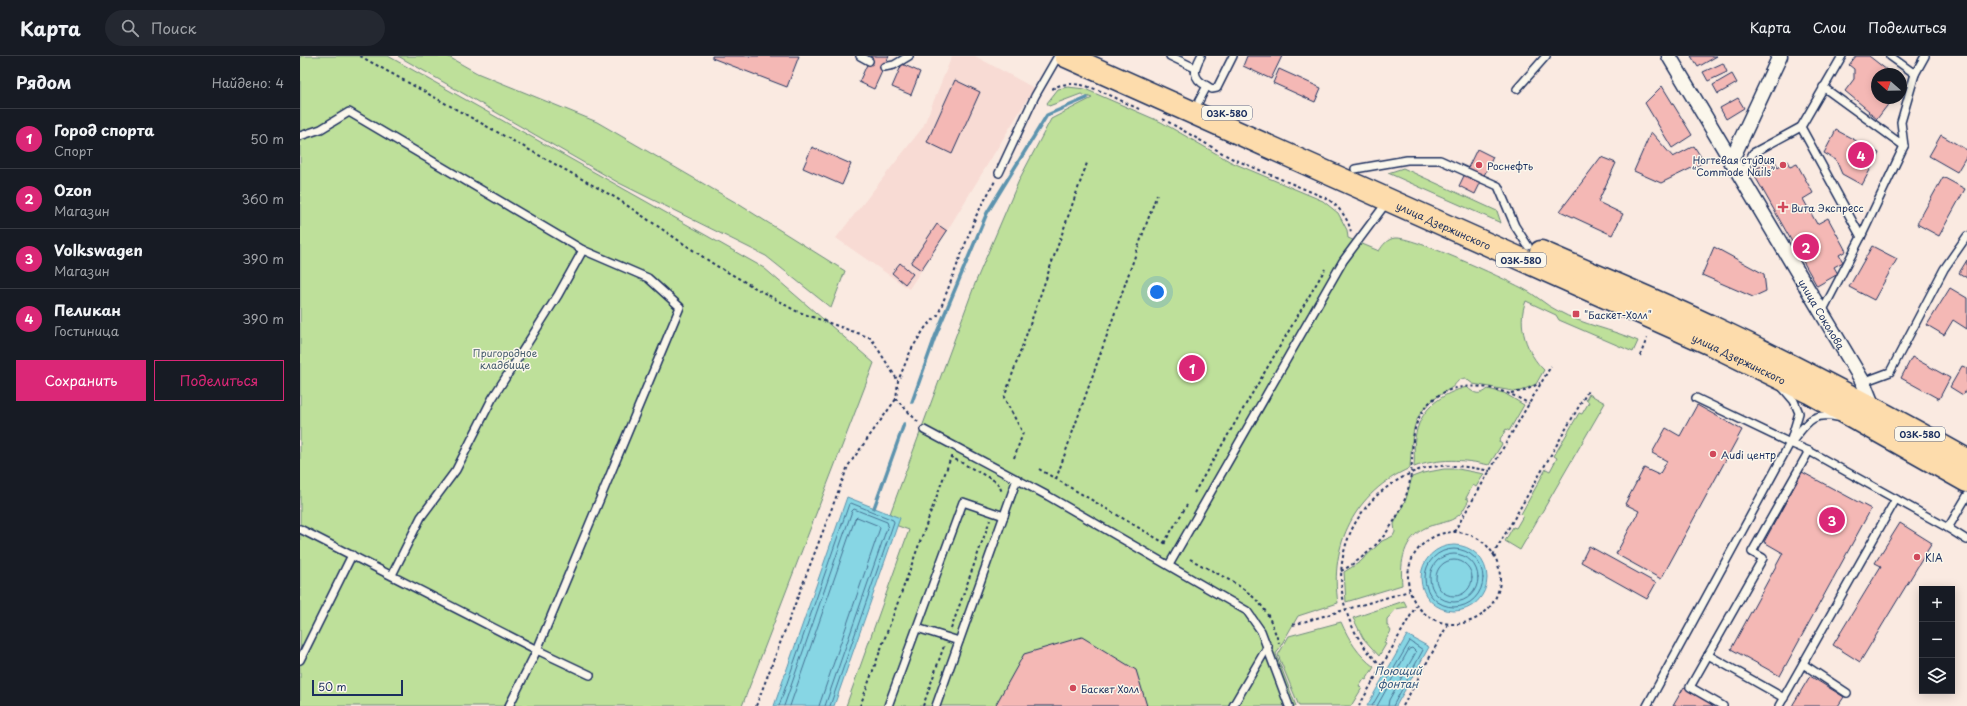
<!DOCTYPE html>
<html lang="ru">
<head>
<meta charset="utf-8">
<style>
	:root { --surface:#171b24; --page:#242831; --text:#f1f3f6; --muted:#9ea1a6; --line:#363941; --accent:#db2777 }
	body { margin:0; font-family:"Playpen Sans",sans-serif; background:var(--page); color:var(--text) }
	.controls { position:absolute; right:12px; bottom:12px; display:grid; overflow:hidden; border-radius:0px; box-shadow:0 2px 10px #0003 }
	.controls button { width:36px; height:36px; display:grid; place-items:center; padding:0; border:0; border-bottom:1px solid var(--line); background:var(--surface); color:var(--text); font:20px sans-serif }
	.compass { position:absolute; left:1571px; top:12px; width:36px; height:36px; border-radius:50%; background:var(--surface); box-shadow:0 2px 10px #0003; rotate:290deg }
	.scale { position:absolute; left:12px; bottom:10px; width:91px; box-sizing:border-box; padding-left:4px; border:2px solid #1b2f5e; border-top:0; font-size:11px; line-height:14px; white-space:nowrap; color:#1b2f5e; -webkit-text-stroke:3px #fbf7ec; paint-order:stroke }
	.you { position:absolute; left:857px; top:236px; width:14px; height:14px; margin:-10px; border:3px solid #fff; border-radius:50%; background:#1a73e8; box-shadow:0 0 0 6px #1a73e833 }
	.badge { display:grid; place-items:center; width:26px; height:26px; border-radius:50%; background:var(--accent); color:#fff; font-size:13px; font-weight:700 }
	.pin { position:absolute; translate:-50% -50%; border:2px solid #fff; box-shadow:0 1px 4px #0006 }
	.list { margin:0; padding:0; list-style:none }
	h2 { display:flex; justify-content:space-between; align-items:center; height:52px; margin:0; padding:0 16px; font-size:17px }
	h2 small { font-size:13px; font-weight:400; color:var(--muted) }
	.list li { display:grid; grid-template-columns:26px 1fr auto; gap:12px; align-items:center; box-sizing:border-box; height:60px; padding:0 16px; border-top:1px solid var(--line) }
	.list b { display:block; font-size:15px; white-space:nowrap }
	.list p { margin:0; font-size:13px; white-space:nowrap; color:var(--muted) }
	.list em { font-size:13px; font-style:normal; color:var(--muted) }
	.actions { display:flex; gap:8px; padding:12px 16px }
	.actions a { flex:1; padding:9px 0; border:1px solid var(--accent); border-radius:0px; text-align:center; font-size:14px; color:var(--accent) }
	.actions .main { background:var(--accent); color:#fff }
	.icon { flex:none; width:22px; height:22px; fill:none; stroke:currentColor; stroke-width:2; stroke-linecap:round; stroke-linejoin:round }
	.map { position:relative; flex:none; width:1667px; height:650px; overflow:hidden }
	header { display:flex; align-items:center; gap:24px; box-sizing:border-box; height:56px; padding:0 20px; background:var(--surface); border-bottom:1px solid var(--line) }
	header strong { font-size:19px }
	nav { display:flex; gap:22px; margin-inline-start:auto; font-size:14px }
	.search { width:280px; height:36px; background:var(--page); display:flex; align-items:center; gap:10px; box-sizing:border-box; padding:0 14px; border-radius:22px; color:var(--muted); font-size:15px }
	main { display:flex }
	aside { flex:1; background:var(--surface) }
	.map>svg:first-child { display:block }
	.built { fill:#f8dbd4 }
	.green { fill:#bee09a; stroke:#6c887c }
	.water { fill:#87d6e4; stroke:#5c93ae }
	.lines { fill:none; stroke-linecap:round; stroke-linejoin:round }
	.shore { stroke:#467294; stroke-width:1 }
	.stream { stroke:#5c93ae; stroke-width:3.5 }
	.building { fill:#f4b8b5; stroke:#1b2f5e }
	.service-casing { stroke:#1b2f5e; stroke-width:10 }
	.minor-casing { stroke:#1b2f5e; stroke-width:17 }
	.primary-casing { stroke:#1b2f5e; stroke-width:25 }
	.path { stroke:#1b2f5e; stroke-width:2; stroke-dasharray:3 3; stroke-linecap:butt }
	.service { stroke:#fbf7ec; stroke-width:7 }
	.minor { stroke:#fbf7ec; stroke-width:14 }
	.primary { stroke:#fddcac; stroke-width:22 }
	.poi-dot { fill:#d1495b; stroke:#fbf7ec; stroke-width:1.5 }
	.labels { text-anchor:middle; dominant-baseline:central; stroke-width:3; stroke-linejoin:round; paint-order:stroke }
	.shield { fill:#fbf7ec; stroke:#5e6b89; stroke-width:1 }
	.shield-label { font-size:9px; font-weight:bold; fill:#1b2f5e }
	.poi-label { font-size:10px; fill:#1b2f5e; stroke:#fbf7ec; text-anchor:start }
	.street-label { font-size:10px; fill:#1b2f5e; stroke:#fbf7ec }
	.park-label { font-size:10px; fill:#445b6d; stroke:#fbf7ec }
	.water-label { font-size:11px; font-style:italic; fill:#365980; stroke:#fbf7ec }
</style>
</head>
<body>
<header>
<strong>Карта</strong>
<div class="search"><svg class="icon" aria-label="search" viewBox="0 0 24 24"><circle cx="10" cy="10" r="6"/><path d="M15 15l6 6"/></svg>Поиск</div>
<nav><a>Карта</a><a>Слои</a><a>Поделиться</a></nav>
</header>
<main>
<aside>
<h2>Рядом<small>Найдено: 4</small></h2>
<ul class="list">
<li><span class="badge">1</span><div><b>Город спорта</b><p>Спорт</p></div><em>50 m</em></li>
<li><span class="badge">2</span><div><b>Ozon</b><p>Магазин</p></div><em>360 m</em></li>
<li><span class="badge">3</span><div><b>Volkswagen</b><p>Магазин</p></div><em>390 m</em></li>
<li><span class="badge">4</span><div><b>Пеликан</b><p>Гостиница</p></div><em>390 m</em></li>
</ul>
<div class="actions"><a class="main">Сохранить</a><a>Поделиться</a></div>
</aside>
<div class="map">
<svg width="1667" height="650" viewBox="0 0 1667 650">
	<rect width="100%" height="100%" fill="#faeae1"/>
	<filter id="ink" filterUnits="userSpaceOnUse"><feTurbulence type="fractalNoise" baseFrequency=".025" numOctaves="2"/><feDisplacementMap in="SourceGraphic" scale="8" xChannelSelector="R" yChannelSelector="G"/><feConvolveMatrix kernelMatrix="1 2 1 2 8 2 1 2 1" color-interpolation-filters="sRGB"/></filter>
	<g filter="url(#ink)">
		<polygon class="built" points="652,0 675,0 734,32 647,175 609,233 536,182 623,71"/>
		<g class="green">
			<polygon points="0,0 88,0 464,212 574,307 442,650 0,650"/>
			<polygon points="98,0 147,0 177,17 297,66 435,146 545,215 531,252 466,200 319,127"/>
			<path d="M768 31 785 33 861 66 931 106 1023 145 1038 157 1047 174 1048 182 1079 195C1083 189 1087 183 1095 182 1112 180 1203 222 1222 232 1235 238 1245 249 1258 255 1283 269 1311 273 1338 285L1333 296 1259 264 1256 259 1226 245C1216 268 1227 298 1244 314L1236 328 1218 336 1173 328 1165 322C1157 323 1156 329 1151 332 1111 356 1113 368 1110 412 1055 436 1029 489 1038 547L998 560 976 598 996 650H546L609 474 587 466 676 225 720 122 751 63 792 42 781 38 749 50 747 47 758 33Z"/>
			<polygon points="1103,112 1197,155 1201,167 1088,117"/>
			<path d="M1167 331C1174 338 1180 340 1188 333L1204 337 1224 349 1209 375 1206 373 1199 386 1202 388 1189 409C1163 403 1139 402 1114 411 1115 400 1113 388 1116 377 1122 351 1143 337 1167 331Z"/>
			<polygon points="1289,338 1305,347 1220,494 1205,485 1213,471 1216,472 1223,460 1221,458 1246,413 1250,415 1257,402 1254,400 1279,357 1282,358 1289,346 1286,344"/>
			<path d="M1144 413H1158L1184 418 1176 431 1173 429 1166 442 1169 444C1166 448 1163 456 1159 459 1150 467 1138 467 1127 471 1103 482 1100 506 1102 529L1046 546 1044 516 1060 506 1082 485 1093 480 1095 476 1094 468 1106 443 1112 421 1123 417Z"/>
			<polygon points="1104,545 1107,551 1096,553 1087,563 1087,569 1091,575 1084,587 1086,588 1079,600 1063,582 1053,562"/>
			<path d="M1041 566C1049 584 1058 599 1074 611L1066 624 1064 623 1059 631 1062 632 1051 650H999L978 599 989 580Z"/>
		</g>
		<g class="water">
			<polygon points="547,441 600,462 534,650 474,650"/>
			<circle cx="1154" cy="522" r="33"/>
			<polygon points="1107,579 1129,591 1096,650 1067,650"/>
		</g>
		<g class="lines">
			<g class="shore">
				<circle cx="1154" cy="522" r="29"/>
				<circle cx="1154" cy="522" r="24"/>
				<circle cx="1154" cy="522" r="18"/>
				<polyline points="479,650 549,448 551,447 593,464 594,466 530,650"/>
				<polyline points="484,650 552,455 554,453 587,466 588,469 525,650"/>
				<polyline points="490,650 555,463 557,461 579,470 580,472 519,650"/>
				<polyline points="1072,650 1110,585 1123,594 1093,650"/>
				<polyline points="1077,650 1109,593 1112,592 1116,596 1089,644 1088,650"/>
			</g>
			<g class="stream">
				<polyline points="612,346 635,281 687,157 747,59 787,42"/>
				<polyline points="574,452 604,368"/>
			</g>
		</g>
		<g class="building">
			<polygon points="412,0 499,0 487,31 412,2"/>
			<polygon points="571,0 589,0 574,33 559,26"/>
			<polygon points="947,0 982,0 971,23 943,10"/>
			<polygon points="1391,0 1417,0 1398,11"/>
			<polygon points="1556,0 1569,0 1592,18 1577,18 1577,42 1593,42 1577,63 1568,56 1569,55 1545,35 1554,23 1554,13 1549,9"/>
			<polygon points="1423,7 1427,16 1408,25 1403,16"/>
			<polygon points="602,8 620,16 611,39 592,31"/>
			<polygon points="979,13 1021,32 1015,46 973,27"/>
			<polygon points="1432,18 1437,27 1418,38 1413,29"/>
			<polygon points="655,24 680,36 652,98 627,86"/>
			<polygon points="1362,30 1392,79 1372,92 1345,47"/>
			<polygon points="1438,42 1444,52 1426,63 1420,52"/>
			<polygon points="1536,74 1579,97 1562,129 1542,118 1536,104 1524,97"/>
			<polygon points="1351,76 1373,101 1394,90 1404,106 1361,127 1334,115"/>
			<polygon points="1641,79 1667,94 1667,99 1657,116 1629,100"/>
			<polygon points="512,91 551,108 542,129 503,112"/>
			<polygon points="1177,93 1193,101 1175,138 1159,130"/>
			<polygon points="1301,101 1316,107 1298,146 1323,158 1312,179 1260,155"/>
			<polygon points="1474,103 1478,111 1487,105 1490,111 1497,108 1513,137 1503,143 1517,168 1528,162 1546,195 1539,199 1543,206 1534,211 1538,218 1517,230 1452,115"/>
			<polygon points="1643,121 1665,133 1639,180 1617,168"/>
			<polygon points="637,168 647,175 621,214 611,207"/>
			<polygon points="1572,190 1597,203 1574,244 1549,231"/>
			<polygon points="1414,191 1464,218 1466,235 1453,241 1402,219"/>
			<polygon points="1667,204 1667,222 1659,217"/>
			<polygon points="600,207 613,218 605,228 592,217"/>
			<polygon points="1650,232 1667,242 1667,273 1653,264 1644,279 1627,269"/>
			<polygon points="1612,301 1650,322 1639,343 1601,322"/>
			<polygon points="1662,310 1667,312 1667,333 1663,339 1650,331"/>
			<polygon points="1397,349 1442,374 1361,523 1316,498 1339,455 1325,448 1344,412 1359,419 1367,405 1352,397 1366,372 1380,380"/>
			<polygon points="1502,416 1571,453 1480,620 1431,593 1483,497 1464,486"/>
			<polygon points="1600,467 1632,487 1560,606 1533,589 1581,510 1575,507"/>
			<polygon points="1289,490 1356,527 1347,543 1281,506"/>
			<polygon points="782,581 836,614 847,650 695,650 724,598"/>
			<polygon points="1510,620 1544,641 1538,650 1492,650"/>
			<polygon points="1384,631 1417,650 1373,650"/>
		</g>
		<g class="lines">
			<defs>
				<g id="service">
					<polyline points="560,0 569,5"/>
					<polyline points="870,0 895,12"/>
					<polyline points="584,11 594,9 609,0"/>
					<polyline points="1615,18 1625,0"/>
					<polyline points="907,30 912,33 917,32 933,0"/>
					<polyline points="1523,31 1604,90"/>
					<polyline points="1217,33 1246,0"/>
					<path d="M899 45 907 30C891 22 894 13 901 0"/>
					<polyline points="1501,71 1542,0"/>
					<polyline points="0,80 21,73 49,56 283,194 348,222 380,251 237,594 0,473"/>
					<polyline points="1055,113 1107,104 1140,104 1198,130 1215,170 1228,190"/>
					<polyline points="699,117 735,40 758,0"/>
					<polyline points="1441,120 1453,97 1501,71 1561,181 1522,256"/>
					<polyline points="1561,181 1604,90 1601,66 1615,18 1590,0"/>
					<polyline points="1563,326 1590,316 1644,213 1667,180"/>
					<polyline points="1396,342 1490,387 1509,395 1648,472 1667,440"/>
					<polyline points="624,374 748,440 947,555 961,575 989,650"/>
					<path d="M1494 383C1508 365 1513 356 1537 361"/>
					<polyline points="1648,472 1667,484"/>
					<polyline points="869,509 1043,205 1087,146"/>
					<polyline points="92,519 121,461 156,414 192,343 258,239 283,194"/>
					<polyline points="617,572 659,585"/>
					<polyline points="1408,599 1484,642"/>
					<polyline points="0,604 52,499"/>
					<polyline points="1503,608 1547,637"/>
					<polyline points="209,650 237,594 290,619"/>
					<polyline points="588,650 663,446 704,460"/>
					<polyline points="636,650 717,423"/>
					<polyline points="933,650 968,590"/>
					<polyline points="1347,650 1490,387 1499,357 1494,345 1482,331"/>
					<polyline points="1423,650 1390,631 1463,502 1452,496 1509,395"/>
					<polyline points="1479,650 1596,443"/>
				</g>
				<g id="minor">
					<path id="s1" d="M1369 0 1563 326 1573 351"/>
					<polyline points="1431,105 1480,0"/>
				</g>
				<g id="primary">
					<path id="s2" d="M766 0 1411 288 1509 336 1667 425"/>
					<path d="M1241 196C1300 222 1360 246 1418 274 1503 314 1585 358 1667 404"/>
				</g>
			</defs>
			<use href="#service" class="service-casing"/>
			<use href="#minor" class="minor-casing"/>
			<use href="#primary" class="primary-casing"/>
			<g class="path">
				<polyline points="60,0 316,142 415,209 496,255 571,282 598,325"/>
				<path d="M752 33C777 17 815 43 839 53"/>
				<path d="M863 63 931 102 1028 143C1039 151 1049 163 1051 177"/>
				<polyline points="1340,300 1347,282"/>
				<polyline points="1211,337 1224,335 1240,327"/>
				<polyline points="618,366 596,343 598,325 611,294 625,272 638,259 676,160 695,125"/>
				<polyline points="714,402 723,377 704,342 787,107"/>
				<polyline points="739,413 868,489"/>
				<polyline points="756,423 857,138"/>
				<polyline points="894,437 1025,213"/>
				<circle cx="1154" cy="522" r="46"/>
				<polyline points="1154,476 1251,310"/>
				<polyline points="864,487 887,449"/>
				<polyline points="1193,499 1289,333"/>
				<path d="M890 503C913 516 943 528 960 548 970 559 974 574 979 587"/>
				<path d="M1041 515C1077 496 1106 459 1111 418 1113 402 1111 385 1116 369 1133 319 1192 324 1229 348"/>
				<polyline points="993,569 1109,535"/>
				<polyline points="651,573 690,464"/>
				<path d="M1082 610C1029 563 1026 482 1082 435 1095 425 1113 414 1130 411 1151 408 1170 411 1190 415"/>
				<polyline points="456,650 548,410 596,343"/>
				<polyline points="560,650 651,401 695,425 699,429 702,436"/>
				<polyline points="623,650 644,590"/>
				<polyline points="1059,650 1116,550"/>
				<polyline points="1103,650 1148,568"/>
			</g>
			<use href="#service" class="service"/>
			<use href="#minor" class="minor"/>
			<use href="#primary" class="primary"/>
		</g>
	</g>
	<g class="poi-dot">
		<circle cx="1179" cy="109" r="4"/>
		<circle cx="1483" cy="109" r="4"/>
		<path d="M1481 145h4v4h4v4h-4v4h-4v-4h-4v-4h4z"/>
		<rect x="1272" y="254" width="8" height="8" rx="2"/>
		<circle cx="1413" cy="398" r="4"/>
		<circle cx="1617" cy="501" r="4"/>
		<circle cx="773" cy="632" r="4"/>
	</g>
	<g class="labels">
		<g class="shield">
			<rect x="902" y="50" width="50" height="14" rx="3"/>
			<rect x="1196" y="197" width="50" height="14" rx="3"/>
			<rect x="1595" y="371" width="50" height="14" rx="3"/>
		</g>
		<g class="shield-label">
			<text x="927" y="57">03К-580</text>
			<text x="1221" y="204">03К-580</text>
			<text x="1620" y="378">03К-580</text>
		</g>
		<g class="poi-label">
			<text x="1475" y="103" text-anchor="end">Ногтевая студия<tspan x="1475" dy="12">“Commode Nails”</tspan></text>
			<text x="1187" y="109">Роснефть</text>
			<text x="1491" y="151">Вита Экспресс</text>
			<text x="1284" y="258">"Баскет-Холл"</text>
			<text x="1421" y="398">Audi центр</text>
			<text x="1625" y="501">KIA</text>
			<text x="781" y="632">Баскет Холл</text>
		</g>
		<g class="street-label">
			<text stroke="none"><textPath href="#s2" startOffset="414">улица Дзержинского</textPath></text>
			<text stroke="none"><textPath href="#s1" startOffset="300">улица Соколова</textPath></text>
			<text stroke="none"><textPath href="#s2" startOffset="738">улица Дзержинского</textPath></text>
		</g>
		<g class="park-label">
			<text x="205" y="296">Пригородное<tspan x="205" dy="12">кладбище</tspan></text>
		</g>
		<g class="water-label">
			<text x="1098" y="614">Поющий<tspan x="1098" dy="13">фонтан</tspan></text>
		</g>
	</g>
</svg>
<div class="controls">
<button>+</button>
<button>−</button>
<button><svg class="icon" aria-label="layers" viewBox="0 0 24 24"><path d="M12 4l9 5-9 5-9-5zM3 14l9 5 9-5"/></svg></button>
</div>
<svg class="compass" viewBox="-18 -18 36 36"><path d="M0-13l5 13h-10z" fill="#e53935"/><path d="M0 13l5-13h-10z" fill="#9ea1a6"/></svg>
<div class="scale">50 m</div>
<div class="you"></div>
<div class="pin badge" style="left:892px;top:312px">1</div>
<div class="pin badge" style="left:1506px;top:191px">2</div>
<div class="pin badge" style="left:1532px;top:464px">3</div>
<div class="pin badge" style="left:1561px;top:99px">4</div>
</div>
</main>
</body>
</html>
